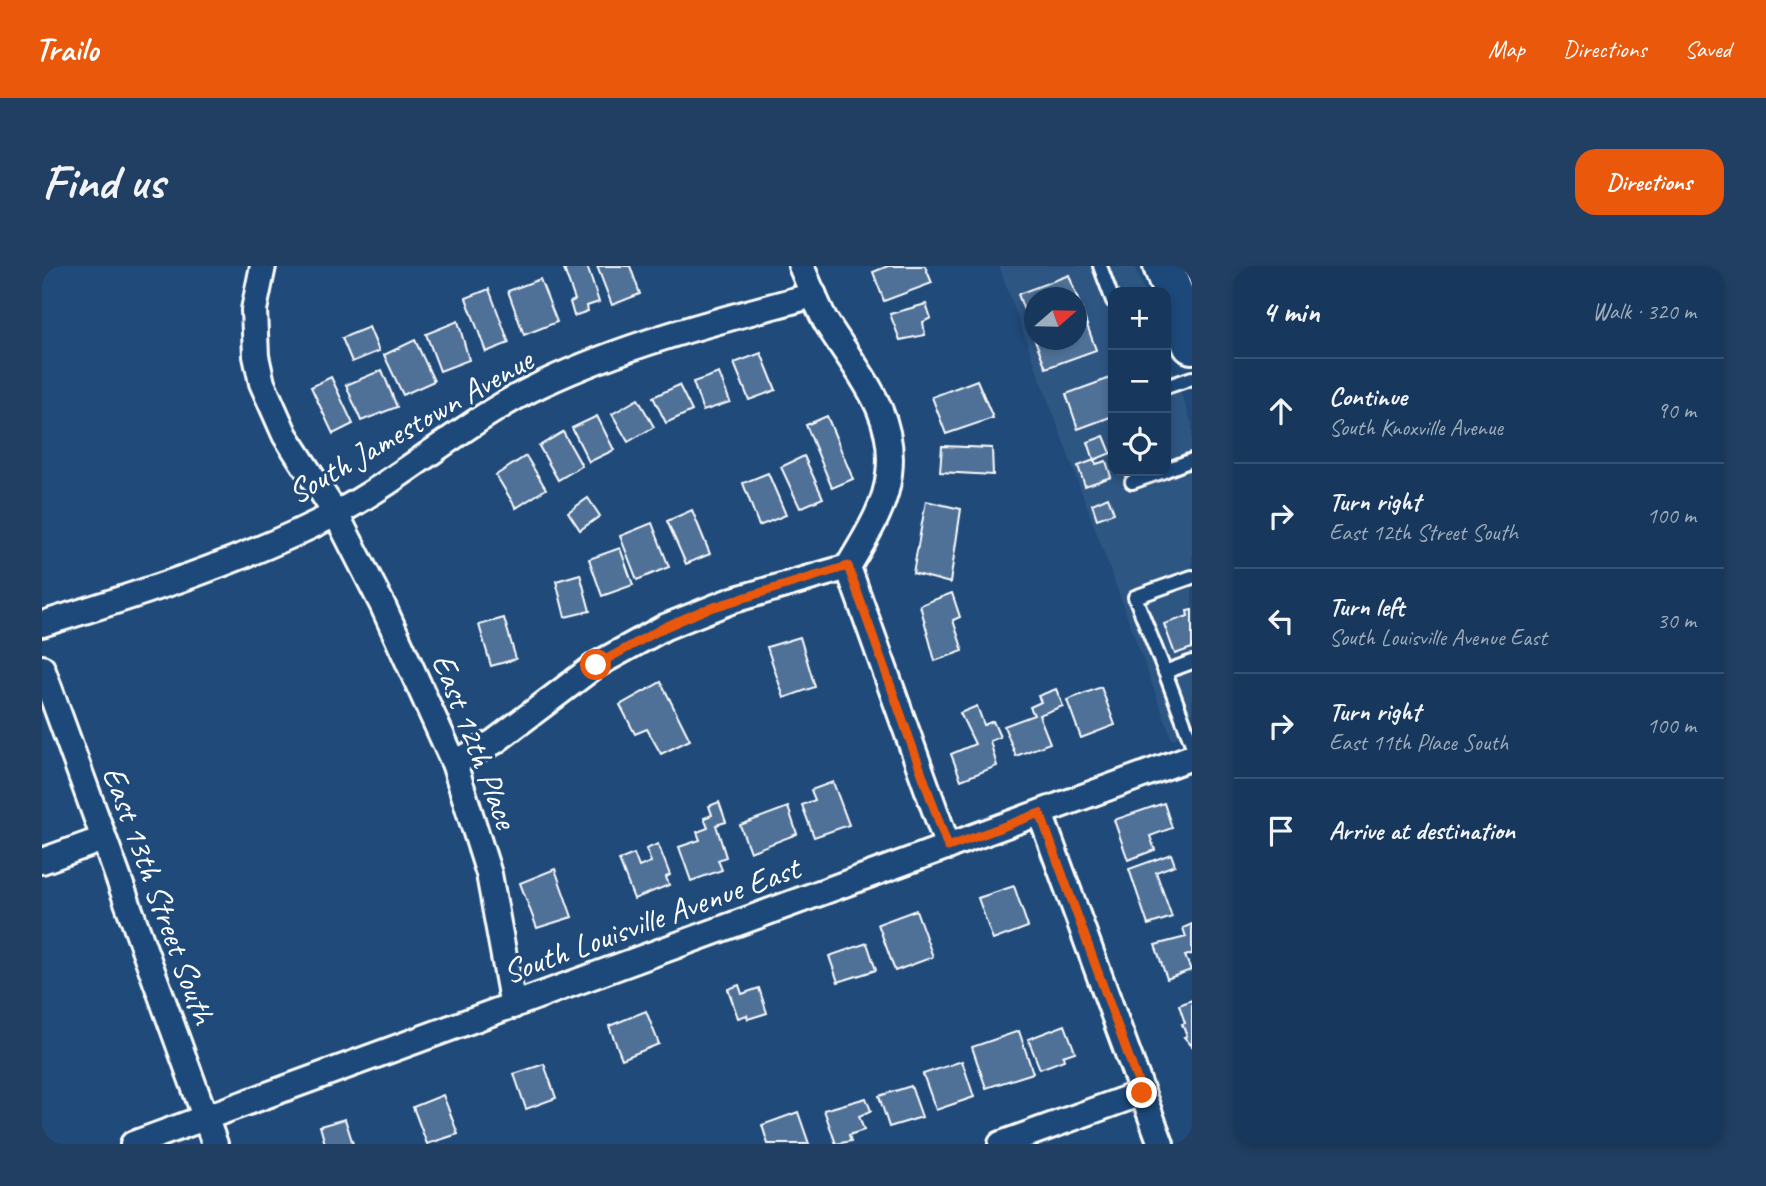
<!DOCTYPE html>
<html lang="en">
<head>
<meta charset="utf-8">
<style>
	:root { --surface:#17385c; --page:#203f62; --text:#f1f3f6; --muted:#9eacbb; --line:#365272; --accent:#ea580c }
	body { margin:0; font-family:Caveat,sans-serif; background:var(--page); color:var(--text) }
	.controls { position:absolute; right:21px; top:21px; display:grid; overflow:hidden; border-radius:14px; box-shadow:0 4px 10px #0003 }
	.controls button { width:63px; height:63px; display:grid; place-items:center; padding:0; border:0; border-bottom:2px solid var(--line); background:var(--surface); color:var(--text); font:35px sans-serif }
	.compass { position:absolute; left:982px; top:21px; width:63px; height:63px; border-radius:50%; background:var(--surface); box-shadow:0 4px 10px #0003; rotate:70deg }
	.stop { position:absolute; width:21px; height:21px; margin:-16px; border:5px solid #ea580c; border-radius:50%; background:#fff }
	.stop.end { background:#ea580c; border-color:#fff; box-shadow:0 2px 7px #0008 }
	.list { margin:0; padding:0; list-style:none }
	h2 { display:flex; justify-content:space-between; align-items:center; height:91px; margin:0; padding:0 28px; font-size:30px }
	h2 small { font-size:23px; font-weight:400; color:var(--muted) }
	.list li { display:grid; grid-template-columns:46px 1fr auto; gap:21px; align-items:center; box-sizing:border-box; height:105px; padding:0 28px; border-top:2px solid var(--line) }
	.list b { display:block; font-size:26px; white-space:nowrap }
	.list p { margin:0; font-size:23px; white-space:nowrap; color:var(--muted) }
	.list em { font-size:23px; font-style:normal; color:var(--muted) }
	.icon { flex:none; width:38px; height:38px; fill:none; stroke:currentColor; stroke-width:2; stroke-linecap:round; stroke-linejoin:round }
	.map { position:relative; flex:none; width:1150px; height:878px; overflow:hidden; border-radius:21px }
	header { display:flex; align-items:center; gap:42px; box-sizing:border-box; height:98px; padding:0 35px; background:var(--accent); color:#fff }
	header strong { font-size:33px }
	nav { display:flex; gap:38px; margin-inline-start:auto; font-size:24px }
	.intro { display:flex; align-items:center; justify-content:space-between; box-sizing:border-box; height:168px; padding:0 42px }
	h1 { margin:0; font-size:49px }
	.button { padding:18px 32px; border-radius:21px; background:var(--accent); color:#fff; font-size:24px; font-weight:700 }
	main { display:flex; gap:42px; padding:0 42px }
	aside { flex:1; background:var(--surface); border-radius:21px; box-shadow:0 4px 10px #0003 }
	.map>svg:first-child { display:block }
	.built { fill:#2e5683; fill-rule:evenodd }
	.building { fill:#507197; stroke:#fff; stroke-width:2 }
	.lines { fill:none; stroke-linecap:round; stroke-linejoin:round }
	.lane-casing { stroke:#fff; stroke-width:18 }
	.street-casing { stroke:#fff; stroke-width:30 }
	.primary-casing { stroke:#fff; stroke-width:44 }
	.lane { stroke:#1f4a7a; stroke-width:12 }
	.street { stroke:#1f4a7a; stroke-width:24 }
	.primary { stroke:#1f4a7a; stroke-width:38 }
	.route { stroke:#ea580c; stroke-width:9 }
	.labels { text-anchor:middle; dominant-baseline:central; stroke-width:6; stroke-linejoin:round; paint-order:stroke }
	.street-label { font-size:33px; fill:#fff; stroke:#1f4a7a }
</style>
</head>
<body>
<header>
<strong>Trailo</strong>
<nav><a>Map</a><a>Directions</a><a>Saved</a></nav>
</header>
<div class="intro"><h1>Find us</h1><a class="button">Directions</a></div>
<main>
<div class="map">
<svg width="1150" height="878" viewBox="0 0 1150 878">
	<rect width="100%" height="100%" fill="#1f4a7a"/>
	<filter id="ink" filterUnits="userSpaceOnUse"><feTurbulence type="fractalNoise" baseFrequency=".0143" numOctaves="2"/><feDisplacementMap in="SourceGraphic" scale="14" xChannelSelector="R" yChannelSelector="G"/><feConvolveMatrix kernelMatrix="1 2 1 2 8 2 1 2 1" color-interpolation-filters="sRGB"/></filter>
	<g filter="url(#ink)">
		<path class="built" d="M957 0H1093L1102 26H1071V205H1124V85L1150 158V466L1130 473ZM992 32H1034V74H992Z"/>
		<g class="building">
			<polygon points="529,0 545,0 557,36 545,40 546,45 532,50 528,36 533,34 522,3"/>
			<polygon points="555,0 588,0 598,28 570,39"/>
			<polygon points="846,0 883,0 890,17 842,35 831,6"/>
			<polygon points="1027,9 1054,84 1004,102 993,74 1034,74 1034,32 992,32 992,72 976,28"/>
			<polygon points="498,13 515,56 482,69 466,25"/>
			<polygon points="447,23 467,77 444,86 424,32"/>
			<polygon points="884,38 889,52 881,56 883,69 858,74 848,48"/>
			<polygon points="416,55 427,94 398,105 384,68"/>
			<polygon points="327,61 337,85 310,96 300,72"/>
			<polygon points="373,74 392,115 361,129 342,89"/>
			<polygon points="719,87 734,124 707,134 692,97"/>
			<polygon points="340,104 355,141 319,155 304,119"/>
			<polygon points="677,107 688,136 661,145 651,116"/>
			<polygon points="289,111 311,158 291,168 269,121"/>
			<polygon points="1071,111 1071,150 1036,163 1024,128"/>
			<polygon points="935,114 951,152 904,168 890,131"/>
			<polygon points="637,119 650,145 624,157 611,131"/>
			<polygon points="596,133 612,161 586,176 570,148"/>
			<polygon points="555,150 572,184 547,196 530,162"/>
			<polygon points="785,150 811,213 790,222 764,159"/>
			<polygon points="521,166 540,200 516,214 497,180"/>
			<polygon points="1062,170 1069,187 1052,194 1046,176"/>
			<polygon points="900,180 950,182 951,209 898,206"/>
			<polygon points="484,190 504,223 474,242 454,209"/>
			<polygon points="762,190 781,232 758,242 739,201"/>
			<polygon points="1052,194 1054,198 1064,195 1069,211 1043,220 1036,200"/>
			<polygon points="726,207 744,249 717,260 701,217"/>
			<polygon points="1066,231 1072,247 1055,253 1050,238"/>
			<polygon points="546,232 558,250 538,264 526,246"/>
			<polygon points="884,235 919,243 908,317 871,307"/>
			<polygon points="650,244 668,288 644,298 625,255"/>
			<polygon points="610,257 627,301 595,314 578,270"/>
			<polygon points="578,282 591,319 560,330 547,293"/>
			<polygon points="538,308 548,345 523,351 514,315"/>
			<polygon points="910,327 918,351 911,354 921,385 893,395 878,339"/>
			<polygon points="1150,344 1150,382 1133,388 1122,358 1146,350 1145,345"/>
			<polygon points="462,352 474,393 449,400 437,359"/>
			<polygon points="758,371 773,421 742,432 725,381"/>
			<polygon points="619,416 648,474 619,488 605,463 593,468 578,439"/>
			<polygon points="1059,421 1073,459 1039,472 1025,434"/>
			<polygon points="1014,423 1021,440 997,449 1008,477 974,490 962,460 992,449 988,441 999,436 996,430"/>
			<polygon points="935,440 942,459 951,455 958,471 948,475 955,500 919,514 909,488 933,478 918,447"/>
			<polygon points="791,516 807,559 772,571 760,539 773,534 769,524"/>
			<polygon points="677,536 684,556 674,559 684,591 676,594 680,604 649,615 637,581 658,574 655,566 666,562 662,552 670,549 667,540"/>
			<polygon points="1122,537 1130,562 1108,570 1113,584 1086,594 1072,554"/>
			<polygon points="746,541 755,568 708,586 698,559"/>
			<polygon points="616,578 628,609 624,611 627,619 592,633 577,594 592,588 597,601 609,596 604,583"/>
			<polygon points="1129,588 1133,599 1114,606 1130,651 1106,659 1087,603"/>
			<polygon points="513,603 530,651 495,662 478,617"/>
			<polygon points="972,620 986,661 951,674 936,632"/>
			<polygon points="874,644 891,691 853,705 836,658"/>
			<polygon points="1150,658 1150,688 1143,690 1149,704 1125,713 1113,679 1144,671 1141,662"/>
			<polygon points="825,677 834,704 796,716 787,690"/>
			<polygon points="697,719 700,728 717,722 725,747 706,753 705,749 696,752 686,723"/>
			<polygon points="1150,734 1150,780 1142,771 1145,770 1140,758 1143,757 1137,739"/>
			<polygon points="604,745 617,778 580,793 567,760"/>
			<polygon points="1023,759 1033,786 1021,790 1022,794 998,803 986,773"/>
			<polygon points="977,765 991,807 944,822 930,781"/>
			<polygon points="920,795 932,831 894,844 881,808"/>
			<polygon points="502,798 514,832 484,843 472,808"/>
			<polygon points="869,820 880,851 847,861 837,830"/>
			<polygon points="401,829 416,868 385,878 371,841"/>
			<polygon points="824,832 829,845 817,850 822,864 807,869 809,875 794,878 782,844"/>
			<polygon points="756,846 767,878 726,878 720,859"/>
			<polygon points="303,853 311,878 283,878 278,860"/>
		</g>
		<g class="lines">
			<defs>
				<g id="lane">
					<polyline points="1058,0 1071,35"/>
					<polyline points="1124,121 1150,112"/>
					<polyline points="1124,204 1150,194"/>
					<polyline points="1090,216 1122,205"/>
					<polyline points="1150,311 1093,331 1123,406 1150,396"/>
					<polyline points="1123,406 1150,478"/>
				</g>
				<g id="street">
					<polyline points="221,0 212,44 214,90 220,117 243,169 294,248 341,340 412,497 447,608 471,740"/>
					<path d="M759 0C767 18 774 37 783 54 813 104 855 145 847 208 844 241 823 272 806 301L906 581"/>
					<path d="M0 358C95 329 205 294 293 248 365 210 425 153 500 118 587 77 679 54 772 29"/>
					<polyline points="0,402 173,878"/>
					<polyline points="412,497 452,476 554,399 623,361 691,334 806,301"/>
					<polyline points="998,547 1119,878"/>
					<polyline points="0,595 61,573"/>
					<polyline points="91,878 1150,491"/>
					<polyline points="959,878 1100,827"/>
				</g>
				<polyline id="primary" points="1121,0 1150,78"/>
			</defs>
			<use href="#lane" class="lane-casing"/>
			<use href="#street" class="street-casing"/>
			<use href="#primary" class="primary-casing"/>
			<use href="#lane" class="lane"/>
			<use href="#street" class="street"/>
			<use href="#primary" class="primary"/>
		</g>
	</g>
	<g class="lines" filter="url(#ink)">
		<polyline class="route" points="554,399 623,361 662,344 806,300 906,581 998,547 1100,827"/>
	</g>
	<g class="labels">
		<g class="street-label">
			<text transform="translate(368 160) rotate(-30)">South Jamestown Avenue</text>
			<text transform="translate(433 475) rotate(69)">East 12th Place</text>
			<text transform="translate(117 629) rotate(70)">East 13th Street South</text>
			<text transform="translate(609 654) rotate(-20)">South Louisville Avenue East</text>
		</g>
	</g>
</svg>
<div class="controls">
<button>+</button>
<button>−</button>
<button><svg class="icon" aria-label="locate" viewBox="0 0 24 24"><circle cx="12" cy="12" r="6"/><path d="M12 2v4M12 18v4M2 12h4M18 12h4"/></svg></button>
</div>
<svg class="compass" viewBox="-18 -18 36 36"><path d="M0-13l5 13h-10z" fill="#e53935"/><path d="M0 13l5-13h-10z" fill="#9eacbb"/></svg>
<div class="stop" style="left:554px;top:399px"></div>
<div class="stop end" style="left:1100px;top:827px"></div>
</div>
<aside>
<h2>4 min<small>Walk · 320 m</small></h2>
<ul class="list">
<li><svg class="icon" aria-label="ahead" viewBox="0 0 24 24"><path d="M12 20V5M6 11l6-6 6 6"/></svg><div><b>Continue</b><p>South Knoxville Avenue</p></div><em>90 m</em></li>
<li><svg class="icon" aria-label="right" viewBox="0 0 24 24"><path d="M7 20v-9h11M14 6l5 5-5 5"/></svg><div><b>Turn right</b><p>East 12th Street South</p></div><em>100 m</em></li>
<li><svg class="icon" aria-label="left" viewBox="0 0 24 24"><path d="M17 20v-9H6M10 6l-5 5 5 5"/></svg><div><b>Turn left</b><p>South Louisville Avenue East</p></div><em>30 m</em></li>
<li><svg class="icon" aria-label="right" viewBox="0 0 24 24"><path d="M7 20v-9h11M14 6l5 5-5 5"/></svg><div><b>Turn right</b><p>East 11th Place South</p></div><em>100 m</em></li>
<li><svg class="icon" aria-label="arrive" viewBox="0 0 24 24"><path d="M6 21V4h12l-3 4 3 4H6"/></svg><div><b>Arrive at destination</b></div></li>
</ul>
</aside>
</main>
</body>
</html>
